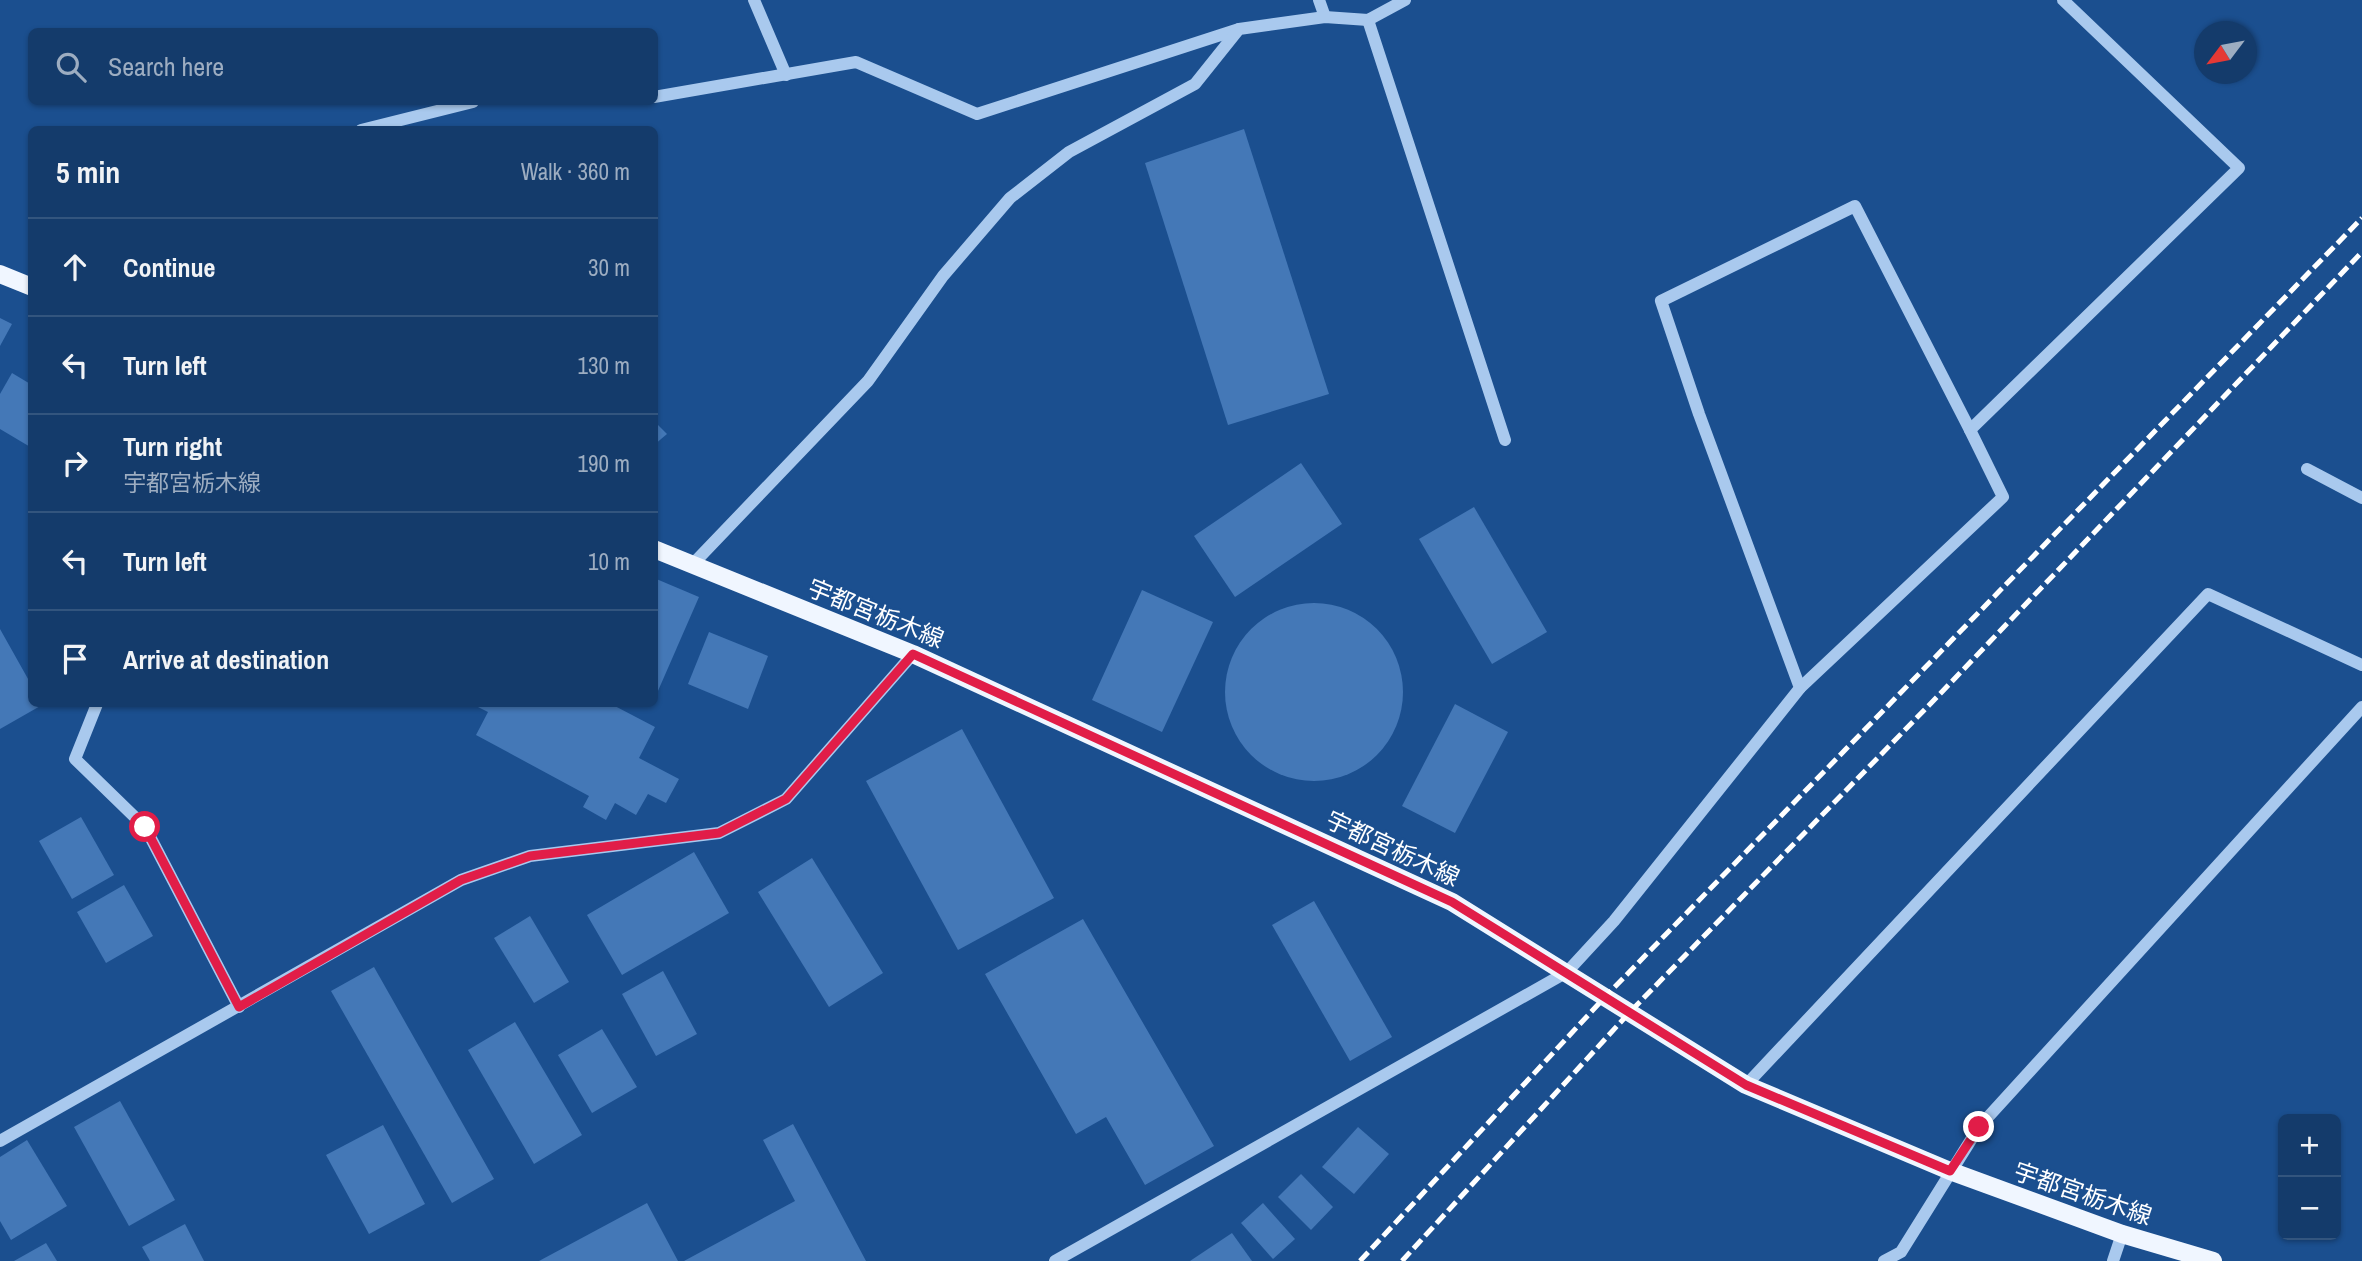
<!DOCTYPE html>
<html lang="en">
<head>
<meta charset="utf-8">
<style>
	:root { --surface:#143b6b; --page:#214673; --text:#f1f3f6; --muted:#9dadc1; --line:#33557e }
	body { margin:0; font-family:"Archivo Narrow","Noto Sans JP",sans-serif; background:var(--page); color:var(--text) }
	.controls { position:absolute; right:21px; bottom:21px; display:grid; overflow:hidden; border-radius:10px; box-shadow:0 2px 5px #0004 }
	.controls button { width:63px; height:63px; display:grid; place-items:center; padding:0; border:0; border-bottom:2px solid var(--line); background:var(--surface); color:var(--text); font:35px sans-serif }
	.compass { position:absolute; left:2194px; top:21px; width:63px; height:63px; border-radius:50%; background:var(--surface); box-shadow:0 2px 5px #0004; rotate:238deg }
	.stop { position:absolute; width:21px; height:21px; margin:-16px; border:5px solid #e11d48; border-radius:50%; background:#fff }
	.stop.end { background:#e11d48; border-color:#fff; box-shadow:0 2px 7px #0008 }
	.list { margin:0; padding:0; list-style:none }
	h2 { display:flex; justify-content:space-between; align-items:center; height:91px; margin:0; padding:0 28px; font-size:30px }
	h2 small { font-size:23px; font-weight:400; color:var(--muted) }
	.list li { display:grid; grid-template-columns:46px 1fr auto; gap:21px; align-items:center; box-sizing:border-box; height:98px; padding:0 28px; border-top:2px solid var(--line) }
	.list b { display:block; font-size:26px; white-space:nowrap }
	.list p { margin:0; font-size:23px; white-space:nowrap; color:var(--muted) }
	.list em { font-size:23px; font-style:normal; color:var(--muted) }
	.icon { flex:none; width:38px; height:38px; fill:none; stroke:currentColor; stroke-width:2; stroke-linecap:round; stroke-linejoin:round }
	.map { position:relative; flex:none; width:2362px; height:1261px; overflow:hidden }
	.search { position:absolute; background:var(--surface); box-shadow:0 2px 5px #0004; left:28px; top:28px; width:630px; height:77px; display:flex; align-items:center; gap:18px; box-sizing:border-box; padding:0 24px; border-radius:10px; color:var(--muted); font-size:26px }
	.panel { position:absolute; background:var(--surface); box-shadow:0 2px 5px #0004; left:28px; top:126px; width:630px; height:581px; border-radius:10px }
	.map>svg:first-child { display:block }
	.building { fill:#4478b7 }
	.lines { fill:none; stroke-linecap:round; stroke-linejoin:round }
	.minor { stroke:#a9c9ee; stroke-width:12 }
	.major { stroke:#f0f6ff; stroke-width:18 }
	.rail { stroke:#fff; stroke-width:5; stroke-dasharray:12 5; stroke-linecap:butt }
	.route { stroke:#e11d48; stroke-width:9 }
	.labels { text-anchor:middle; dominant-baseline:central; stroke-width:5; stroke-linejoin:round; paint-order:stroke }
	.street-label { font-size:24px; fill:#fff; stroke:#1b4f8f }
</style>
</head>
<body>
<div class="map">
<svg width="2362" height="1261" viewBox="0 0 2362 1261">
	<rect width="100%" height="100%" fill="#1b4f8f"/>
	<g class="building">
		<polygon points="1244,129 1329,394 1228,425 1145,163"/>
		<polygon points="0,318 12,324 0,346"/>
		<polygon points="12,373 32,385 32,448 0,429 0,394"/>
		<polygon points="654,421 667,434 654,445"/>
		<polygon points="1301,463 1342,524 1235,597 1194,536"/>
		<polygon points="1474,507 1547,632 1492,664 1419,539"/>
		<polygon points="654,578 699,597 654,700"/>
		<polygon points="1142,590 1213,622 1162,732 1092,700"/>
		<circle cx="1314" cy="692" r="89"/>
		<polygon points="0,629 32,686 32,704 41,704 42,705 0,729"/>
		<polygon points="709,632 768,656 748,709 688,684"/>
		<polygon points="472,704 611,704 655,727 639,758 679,779 666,803 648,794 636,815 615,803 606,820 583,807 589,796 476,735 488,712"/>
		<polygon points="1455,704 1508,732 1455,833 1402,806"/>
		<polygon points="962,729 1054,898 958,950 866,781"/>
		<polygon points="81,817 114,875 72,899 39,841"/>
		<polygon points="694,852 729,913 622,975 587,915"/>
		<polygon points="812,858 883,973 829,1007 758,892"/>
		<polygon points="124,885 153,936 106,963 77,912"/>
		<polygon points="1314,901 1392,1037 1350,1061 1272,925"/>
		<polygon points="530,916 569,982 534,1003 494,938"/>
		<polygon points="1083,919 1214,1146 1145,1185 1106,1117 1076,1134 985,974"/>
		<polygon points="374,967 494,1179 452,1203 331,991"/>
		<polygon points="663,971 697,1034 656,1056 622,994"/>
		<polygon points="515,1022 582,1135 534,1164 468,1050"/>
		<polygon points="602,1029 637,1087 592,1113 558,1055"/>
		<polygon points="120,1101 175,1200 129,1226 74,1127"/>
		<polygon points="793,1124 866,1261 684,1261 795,1201 763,1140"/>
		<polygon points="383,1125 425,1204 369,1234 326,1155"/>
		<polygon points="1358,1127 1389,1154 1354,1194 1322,1167"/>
		<polygon points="27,1140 67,1206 11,1240 0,1221 0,1157"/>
		<polygon points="1301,1174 1333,1207 1311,1230 1278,1197"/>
		<polygon points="647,1203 678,1261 539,1261"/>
		<polygon points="1263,1203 1295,1239 1273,1259 1241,1223"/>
		<polygon points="185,1224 204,1261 150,1261 142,1247"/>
		<polygon points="1232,1233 1252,1261 1190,1261"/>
		<polygon points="46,1243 57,1261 14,1261"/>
	</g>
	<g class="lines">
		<g class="minor">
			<polyline points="754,0 786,75"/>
			<polyline points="1319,0 1325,17"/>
			<polyline points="1368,20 1505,440"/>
			<polyline points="654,97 856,62 977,114 1239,29"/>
			<polyline points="361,130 473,102"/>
			<polyline points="2307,469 2362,498"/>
			<polyline points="692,565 868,381 943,276 1010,198 1069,152 1195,84 1239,29 1325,17 1368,20 1405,0"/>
			<polyline points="1800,688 2003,497 1970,430 2239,168 2063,0"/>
			<polyline points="97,704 75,759 145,827 239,1007"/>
			<polyline points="1746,1085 2208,594 2362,665"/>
			<polyline points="0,1141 461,880 530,856 719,833 786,799 913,654"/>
			<polyline points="1055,1261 1567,972 1614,921 1800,688 1699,414 1661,301 1855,206 1970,430"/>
			<polyline points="1884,1261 1901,1252 1979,1127 2362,707"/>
			<polyline points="2113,1261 2122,1234"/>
		</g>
		<g class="major">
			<polyline points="0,274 32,287"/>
			<polyline points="654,549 913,654 1452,902 1746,1085 1950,1171 2122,1234 2213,1261"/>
		</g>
		<g class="rail">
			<polyline points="1360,1261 1605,997 2362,218"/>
			<polyline points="1402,1261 1629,1013 1938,696 2362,252"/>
		</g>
	</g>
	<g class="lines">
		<polyline class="route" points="145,827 239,1007 461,880 530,856 719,833 786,799 913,654 1452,902 1746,1085 1950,1171 1979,1127"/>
	</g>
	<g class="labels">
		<g class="street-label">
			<text transform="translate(876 613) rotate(22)">宇都宮栃木線</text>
			<text transform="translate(1393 848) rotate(25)">宇都宮栃木線</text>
			<text transform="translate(2083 1193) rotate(19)">宇都宮栃木線</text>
		</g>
	</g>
</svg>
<div class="controls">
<button>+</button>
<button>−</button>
</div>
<svg class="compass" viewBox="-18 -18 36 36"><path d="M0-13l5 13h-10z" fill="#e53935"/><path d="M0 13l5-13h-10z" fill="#9dadc1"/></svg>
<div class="stop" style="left:145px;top:827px"></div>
<div class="stop end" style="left:1979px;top:1127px"></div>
<div class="search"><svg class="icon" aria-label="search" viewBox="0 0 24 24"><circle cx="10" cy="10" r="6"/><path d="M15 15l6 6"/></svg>Search here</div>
<section class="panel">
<h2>5 min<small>Walk · 360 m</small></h2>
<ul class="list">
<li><svg class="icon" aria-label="ahead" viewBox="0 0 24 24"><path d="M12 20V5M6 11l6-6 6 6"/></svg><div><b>Continue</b></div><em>30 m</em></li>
<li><svg class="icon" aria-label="left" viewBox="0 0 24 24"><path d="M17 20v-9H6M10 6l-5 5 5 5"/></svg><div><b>Turn left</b></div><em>130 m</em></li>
<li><svg class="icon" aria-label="right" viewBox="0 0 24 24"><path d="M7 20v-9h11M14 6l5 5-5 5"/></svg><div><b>Turn right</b><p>宇都宮栃木線</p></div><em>190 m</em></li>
<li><svg class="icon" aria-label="left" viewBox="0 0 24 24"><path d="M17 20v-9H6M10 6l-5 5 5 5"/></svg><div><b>Turn left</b></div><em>10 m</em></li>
<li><svg class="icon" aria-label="arrive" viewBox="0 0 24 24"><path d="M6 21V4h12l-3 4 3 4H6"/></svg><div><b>Arrive at destination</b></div></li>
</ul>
</section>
</div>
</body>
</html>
